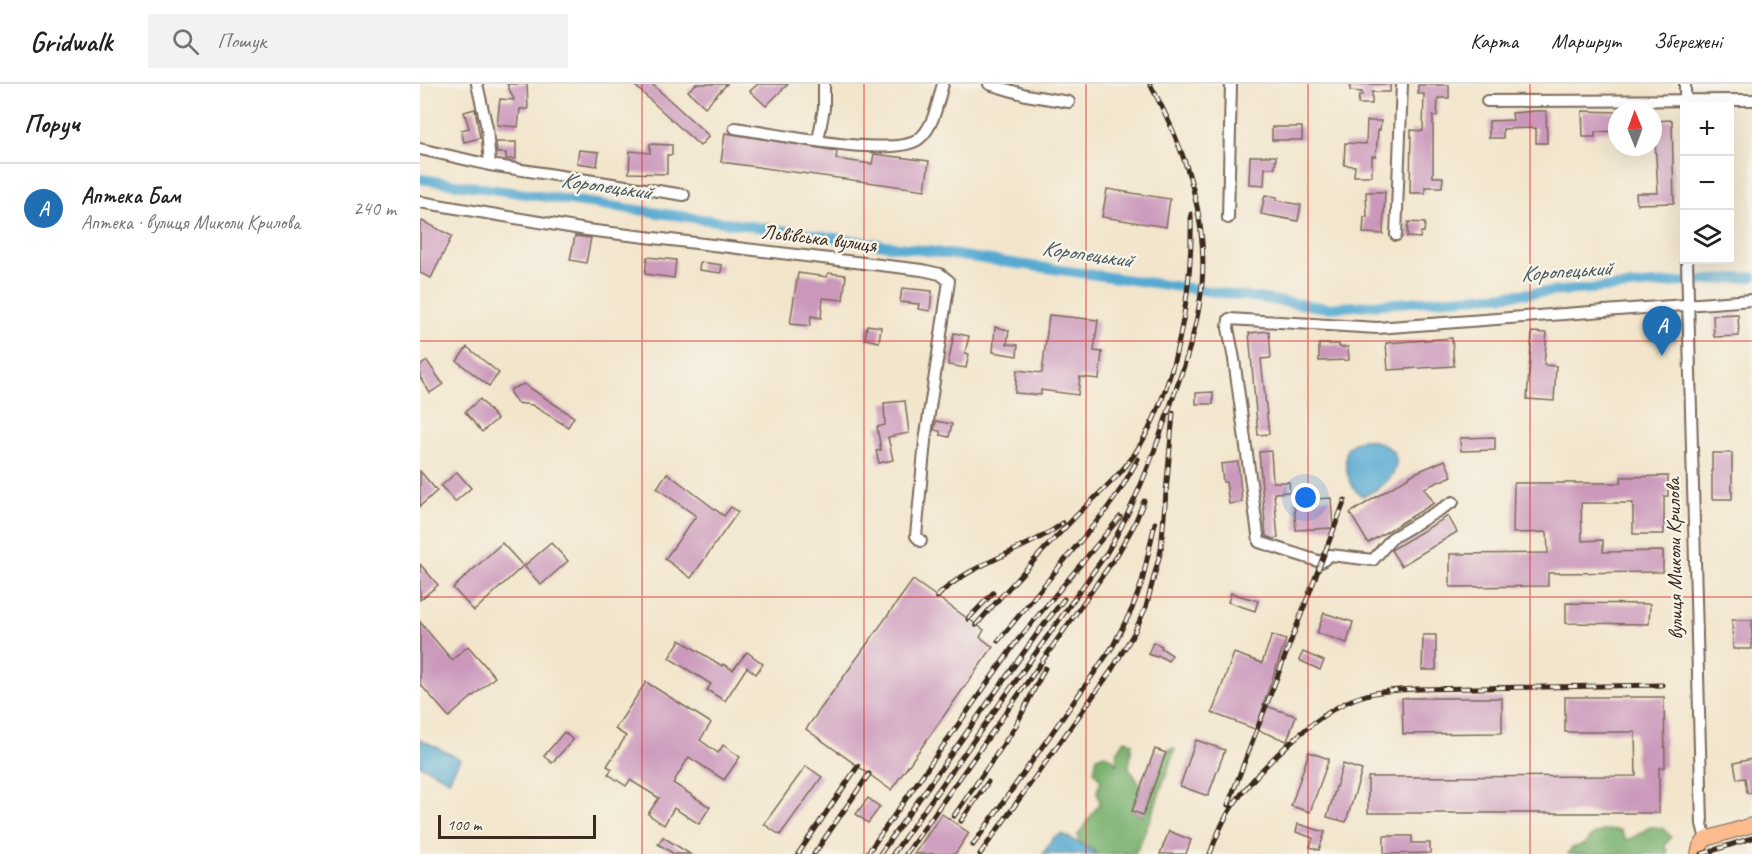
<!DOCTYPE html>
<html lang="uk">
<head>
<meta charset="utf-8">
<style>
	:root { --surface:#fff; --page:#f2f2f2; --text:#222; --muted:#767676; --line:#e0e0e0; --accent:#1f6fb2 }
	body { margin:0; font-family:Caveat,sans-serif; background:var(--page); color:var(--text) }
	.controls { position:absolute; right:18px; top:18px; display:grid; overflow:hidden; border-radius:0px; box-shadow:0 6px 24px #0002 }
	.controls button { width:54px; height:54px; display:grid; place-items:center; padding:0; border:0; border-bottom:2px solid var(--line); background:var(--surface); color:var(--text); font:30px sans-serif }
	.compass { position:absolute; left:1188px; top:18px; width:54px; height:54px; border-radius:50%; background:var(--surface); box-shadow:0 6px 24px #0002; rotate:359deg }
	.scale { position:absolute; left:18px; bottom:15px; width:158px; box-sizing:border-box; padding-left:6px; border:3px solid #3b2a1e; border-top:0; font-size:16px; line-height:21px; white-space:nowrap; color:#3b2a1e; -webkit-text-stroke:4px #f7f3e8; paint-order:stroke }
	.you { position:absolute; left:886px; top:414px; width:21px; height:21px; margin:-15px; border:4px solid #fff; border-radius:50%; background:#1a73e8; box-shadow:0 0 0 9px #1a73e833 }
	.badge { display:grid; place-items:center; width:39px; height:39px; border-radius:50%; background:var(--accent); color:#fff; font-size:20px; font-weight:700 }
	.pin { position:absolute; translate:-50% -50px; filter:drop-shadow(0 2px 3px #0008) }
	.pin::after { content:''; position:absolute; top:32px; width:21px; height:18px; background:inherit; clip-path:polygon(0 0,100% 0,50% 100%) }
	.list { margin:0; padding:0; list-style:none }
	h2 { display:flex; justify-content:space-between; align-items:center; height:78px; margin:0; padding:0 24px; font-size:26px }
	h2 small { font-size:20px; font-weight:400; color:var(--muted) }
	.list li { display:grid; grid-template-columns:39px 1fr auto; gap:18px; align-items:center; box-sizing:border-box; height:90px; padding:0 24px; border-top:2px solid var(--line) }
	.list b { display:block; font-size:22px; white-space:nowrap }
	.list p { margin:0; font-size:20px; white-space:nowrap; color:var(--muted) }
	.list em { font-size:20px; font-style:normal; color:var(--muted) }
	.icon { flex:none; width:33px; height:33px; fill:none; stroke:currentColor; stroke-width:2; stroke-linecap:round; stroke-linejoin:round }
	.map { position:relative; flex:none; width:1332px; height:770px; overflow:hidden }
	header { display:flex; align-items:center; gap:36px; box-sizing:border-box; height:84px; padding:0 30px; background:var(--surface); border-bottom:2px solid var(--line) }
	header strong { font-size:28px }
	nav { display:flex; gap:33px; margin-inline-start:auto; font-size:21px }
	.search { width:420px; height:54px; background:var(--page); display:flex; align-items:center; gap:15px; box-sizing:border-box; padding:0 21px; border-radius:0px; color:var(--muted); font-size:22px }
	main { display:flex }
	aside { flex:1; background:var(--surface) }
	.map>svg:first-child { display:block }
	.forest { fill:#79b16e; stroke:#5a6e46; stroke-width:1.5 }
	.water { fill:#57aad2; stroke:#496a78; stroke-width:1.5 }
	.lines { fill:none; stroke-linecap:round; stroke-linejoin:round }
	.canal { stroke:#57aad2; stroke-width:10 }
	.building { fill:#cb98bb }
	.minor-casing { stroke:#7b6b5b; stroke-width:14 }
	.major-casing { stroke:#7b6b5b; stroke-width:16 }
	.minor { stroke:#fff; stroke-width:10 }
	.major { stroke:#fbbb8d; stroke-width:14 }
	.rail-casing { stroke:#3b2a1e; stroke-width:5 }
	.rail { stroke:#f7f3e8; stroke-width:3; stroke-dasharray:9; stroke-linecap:butt }
	.grid { fill:none; stroke:#d62828; stroke-width:1.5; stroke-opacity:0.55 }
	.labels { text-anchor:middle; dominant-baseline:central; stroke-width:5; stroke-linejoin:round; paint-order:stroke }
	.street-label { font-size:21px; fill:#3b2a1e; stroke:#f7f3e8 }
	.water-label { font-size:22px; font-style:italic; fill:#45575d; stroke:#f7f3e8 }
</style>
</head>
<body>
<header>
<strong>Gridwalk</strong>
<div class="search"><svg class="icon" aria-label="search" viewBox="0 0 24 24"><circle cx="10" cy="10" r="6"/><path d="M15 15l6 6"/></svg>Пошук</div>
<nav><a>Карта</a><a>Маршрут</a><a>Збережені</a></nav>
</header>
<main>
<aside>
<h2>Поруч<small></small></h2>
<ul class="list">
<li><span class="badge">A</span><div><b>Аптека Бам</b><p>Аптека · вулиця Миколи Крилова</p></div><em>240 m</em></li>
</ul>
</aside>
<div class="map">
<svg width="1332" height="770" viewBox="0 0 1332 770">
	<rect width="100%" height="100%" fill="#f7f3e8"/>
	<filter id="ink" filterUnits="userSpaceOnUse"><feTurbulence type="fractalNoise" baseFrequency=".0167" numOctaves="2"/><feDisplacementMap in="SourceGraphic" scale="12" xChannelSelector="R" yChannelSelector="G"/><feConvolveMatrix kernelMatrix="1 2 1 2 8 2 1 2 1" color-interpolation-filters="sRGB"/></filter>
	<filter id="wash" filterUnits="userSpaceOnUse"><feTurbulence type="fractalNoise" baseFrequency=".008" numOctaves="4" result="noise"/><feDisplacementMap in="SourceGraphic" scale="24" xChannelSelector="R" yChannelSelector="G"/><feGaussianBlur stdDeviation="1.35" result="paint"/><feColorMatrix in="noise" values="0 0 0 0 0 0 0 0 0 0 0 0 0 0 0 0 0 1.4 0 .05"/><feComposite in="paint" operator="in"/></filter>
	<g filter="url(#wash)">
		<rect width="100%" height="100%" fill="#f2e5cc"/>
		<g class="forest">
			<path d="M705 656 712 659 709 684 721 702 712 727 723 731 746 669 750 665H755L729 739C723 750 722 758 715 769L676 770 659 759 658 751 680 719 677 707 681 696 674 688 677 673 684 670 693 675 696 682 697 668Z"/>
			<path d="M1231 743 1243 744 1251 753 1244 763 1248 767 1247 770H1148L1152 764 1165 760C1172 748 1187 744 1200 746L1206 756C1216 754 1221 747 1231 743Z"/>
		</g>
		<g class="water">
			<path d="M942 355C992 360 983 397 943 412 928 406 922 376 928 363Z"/>
			<polygon points="0,655 40,675 29,696 0,681"/>
			<polygon points="642,750 675,768 676,770 623,770 633,754"/>
		</g>
		<g class="lines">
			<polyline class="canal" points="0,95 908,224 1332,193"/>
		</g>
		<g id="blocks">
			<g class="building">
				<polygon points="87,0 107,0 108,25 100,25 98,43 77,41 80,15 94,16"/>
				<polygon points="213,0 232,0 289,52 280,62"/>
				<polygon points="276,0 307,0 285,23 268,7"/>
				<polygon points="338,0 368,0 346,22 330,7"/>
				<polygon points="930,0 970,0 970,8 952,8 952,20 938,20 939,12 942,12 942,8 930,7"/>
				<polygon points="998,1 1029,1 1029,14 1018,14 1017,32 1013,32 1013,93 1023,93 1022,103 1005,103 1005,109 990,109 991,46 1003,47 1004,10 998,10"/>
				<polygon points="55,25 60,54 44,58 41,46 49,44 44,28"/>
				<polygon points="1116,27 1126,27 1127,59 1116,59 1116,44 1083,45 1083,54 1069,54 1069,37 1093,36 1092,29"/>
				<polygon points="1162,27 1197,28 1197,47 1175,48 1175,53 1163,53"/>
				<polygon points="1252,36 1254,119 1217,120 1216,109 1238,109 1234,37"/>
				<polygon points="947,37 961,37 960,46 958,46 956,72 952,72 952,92 934,92 935,82 924,81 925,59 946,60"/>
				<rect x="852" y="43" width="30" height="13"/>
				<polygon points="305,49 417,67 416,75 452,80 454,70 509,77 505,106 301,78"/>
				<polygon points="76,58 96,58 96,75 86,75 86,69 77,69"/>
				<polygon points="230,60 252,61 252,71 247,71 247,90 209,89 210,67 230,69"/>
				<polygon points="159,66 179,68 177,82 157,79"/>
				<polygon points="830,72 856,72 855,84 845,84 844,101 829,100"/>
				<polygon points="687,105 750,115 746,143 682,133"/>
				<polygon points="946,108 965,108 963,150 943,149 944,133 947,133"/>
				<polygon points="845,111 857,113 856,116 881,121 878,137 841,130"/>
				<polygon points="2,137 32,152 11,194 0,189 0,142"/>
				<polygon points="988,138 1005,139 1004,148 1001,148 1000,154 987,153"/>
				<polygon points="155,152 171,154 166,179 150,176"/>
				<polygon points="227,173 256,176 254,194 225,190"/>
				<polygon points="280,178 302,181 301,189 279,186"/>
				<polygon points="378,189 407,193 408,189 426,191 423,216 403,214 401,234 391,232 390,242 370,240"/>
				<polygon points="482,204 512,207 510,227 498,225 499,220 480,218"/>
				<polygon points="1318,230 1319,252 1294,253 1293,231"/>
				<polygon points="629,231 678,236 674,267 682,268 679,295 660,293 658,311 621,306 621,311 595,309 597,286 622,289"/>
				<polygon points="447,241 461,243 459,258 445,255"/>
				<polygon points="575,243 589,246 587,260 598,261 597,272 573,268"/>
				<polygon points="849,247 851,274 841,275 849,350 838,351 829,249"/>
				<polygon points="1112,248 1127,249 1124,281 1136,282 1134,317 1107,315"/>
				<polygon points="534,249 549,252 545,269 549,270 546,284 528,281"/>
				<polygon points="1032,254 1034,282 968,286 966,259"/>
				<polygon points="899,260 919,260 919,263 928,263 929,276 899,277"/>
				<polygon points="47,263 79,289 69,302 37,277"/>
				<polygon points="7,277 23,300 10,309 0,293 0,282"/>
				<polygon points="104,300 154,333 148,343 112,321 97,319 90,309 91,305"/>
				<polygon points="793,308 793,320 776,320 776,309"/>
				<polygon points="60,315 77,335 62,348 45,328"/>
				<polygon points="485,317 489,349 468,353 473,376 459,379 456,367 461,366 457,343 465,341 464,319"/>
				<polygon points="516,337 532,340 529,353 520,351 520,347 514,346"/>
				<polygon points="1075,353 1075,366 1041,367 1040,354"/>
				<polygon points="851,367 853,398 869,398 870,408 854,409 858,454 853,455 846,452 839,368"/>
				<rect x="1292" y="369" width="20" height="46"/>
				<polygon points="1025,376 1032,392 1004,404 1014,419 948,459 930,429 995,389"/>
				<polygon points="818,378 822,418 809,420 806,398 803,398 801,380"/>
				<polygon points="0,387 17,407 0,422"/>
				<polygon points="37,388 51,404 35,418 21,402"/>
				<polygon points="247,389 304,432 311,423 318,428 271,494 245,475 276,432 237,404"/>
				<polygon points="1248,392 1248,412 1244,412 1244,450 1213,450 1213,419 1161,419 1162,457 1183,456 1183,468 1243,467 1243,488 1128,489 1128,502 1030,503 1030,470 1128,469 1127,448 1093,449 1094,399 1201,399 1201,393"/>
				<polygon points="911,414 913,444 876,446 874,416"/>
				<polygon points="1028,432 1037,448 981,482 971,466"/>
				<polygon points="82,459 103,482 54,527 33,504"/>
				<polygon points="131,459 148,477 121,501 104,482"/>
				<polygon points="0,480 18,501 0,516"/>
				<polygon points="493,496 564,546 560,553 573,563 471,706 386,645"/>
				<polygon points="811,509 838,517 835,527 808,518"/>
				<polygon points="1146,519 1230,520 1229,540 1146,539"/>
				<polygon points="904,529 933,538 927,559 897,549"/>
				<polygon points="1312,536 1332,536 1332,565 1313,565"/>
				<polygon points="0,538 32,576 48,562 75,593 29,633 0,600"/>
				<polygon points="852,551 866,556 843,621 876,632 867,657 792,629 814,569 842,579"/>
				<polygon points="1003,551 1016,551 1016,586 1002,586"/>
				<polygon points="260,556 302,582 303,580 313,586 327,568 343,580 336,590 327,583 305,617 287,606 291,600 249,574"/>
				<polygon points="733,558 742,562 741,564 752,571 748,577 738,571 737,573 728,570"/>
				<polygon points="883,568 904,577 900,586 879,576"/>
				<polygon points="226,598 291,639 280,656 298,669 303,661 320,673 304,696 269,673 253,699 290,723 279,740 254,724 244,741 228,730 239,714 210,696 206,702 188,690 192,685 187,682 206,652 195,645"/>
				<polygon points="1145,613 1244,613 1245,683 1239,684 1239,729 948,729 948,693 1216,692 1215,648 1145,648"/>
				<polygon points="982,614 1082,614 1082,649 983,650"/>
				<polygon points="144,648 153,656 132,679 124,672"/>
				<polygon points="776,656 805,666 788,712 760,702"/>
				<polygon points="735,665 746,669 723,731 712,727"/>
				<polygon points="889,668 909,675 890,728 871,722"/>
				<polygon points="1332,675 1332,709 1327,709 1325,694 1317,695 1314,679"/>
				<polygon points="923,680 942,686 926,738 907,733"/>
				<polygon points="386,682 402,693 360,751 344,740"/>
				<polygon points="448,714 460,723 448,739 436,730"/>
				<polygon points="522,730 549,749 535,770 494,770"/>
				<polygon points="878,740 905,748 899,766 890,763 893,754 876,748"/>
				<polygon points="749,747 771,756 766,770 740,770"/>
				<polygon points="964,752 992,752 992,759 1010,759 1010,769 964,770"/>
				<polygon points="243,753 270,770 254,770 238,760"/>
			</g>
		</g>
	</g>
	<g filter="url(#ink)">
		<use href="#blocks" fill-opacity="0" stroke="#7b6b5b" stroke-width="1.5"/>
		<g class="lines">
			<defs>
				<g id="minor">
					<polyline points="57,0 67,44 70,81"/>
					<polyline points="569,0 606,11 649,18"/>
					<polyline points="1265,0 1265,22"/>
					<polyline points="1067,17 1332,16"/>
					<path d="M315 44C349 49 477 76 500 54 514 42 518 17 523 0"/>
					<polyline points="398,57 404,24 404,0"/>
					<polyline points="0,65 70,81 264,111"/>
					<polyline points="0,118 167,146 502,186 520,190 529,197 505,357 496,452 501,457"/>
					<polyline points="808,134 811,0"/>
					<polyline points="976,151 982,0"/>
					<polyline points="1267,176 1282,740 1286,755"/>
					<polyline points="1033,418 972,454 953,476 910,471 901,478 839,458 814,275 808,244 809,235 957,244 1332,216"/>
				</g>
				<polyline id="major" points="1278,770 1280,762 1286,755 1332,741"/>
			</defs>
			<use href="#minor" class="minor-casing"/>
			<use href="#major" class="major-casing"/>
			<use href="#minor" class="minor"/>
			<use href="#major" class="major"/>
			<defs>
				<g id="rail">
					<path d="M517 513C548 479 607 467 643 439"/>
					<polyline points="548,535 573,509"/>
					<path d="M556 541C589 503 623 466 658 430 677 411 699 393 714 371 757 306 773 206 771 130"/>
					<polyline points="578,557 686,426 701,405 718,375"/>
					<polyline points="808,721 925,416"/>
					<polyline points="534,732 594,645 625,584"/>
					<polyline points="541,737 568,698"/>
					<polyline points="553,761 693,562 712,525 722,498 735,439"/>
					<polyline points="378,770 438,682"/>
					<polyline points="394,770 449,690"/>
					<polyline points="447,770 597,557 700,433"/>
					<polyline points="460,770 619,547 644,515"/>
					<path d="M473 770 686 470C713 425 731 378 748 328 760 294 773 259 779 223 793 144 767 68 730 0"/>
					<polyline points="486,770 697,471 714,441 724,417"/>
					<polyline points="560,770 691,587 714,549 726,523 741,466 753,329"/>
					<path d="M790 770C797 751 804 733 816 717 841 683 895 630 934 615 954 607 976 606 998 605L1242 601"/>
					<polyline points="1282,770 1332,754"/>
				</g>
			</defs>
			<use href="#rail" class="rail-casing"/>
			<use href="#rail" class="rail"/>
		</g>
	</g>
	<path class="grid" d="M222 0V770M444 0V770M666 0V770M888 0V770M1110 0V770M0 257H1332M0 513H1332"/>
	<g class="labels">
		<g class="street-label">
			<text transform="translate(399 154) rotate(7)">Львівська вулиця</text>
			<text transform="translate(1254 475) rotate(-91)">вулиця Миколи Крилова</text>
		</g>
		<g class="water-label">
			<text transform="translate(186 102) rotate(8)">Коропецький</text>
			<text transform="translate(667 170) rotate(8)">Коропецький</text>
			<text transform="translate(1146 187) rotate(-4)">Коропецький</text>
		</g>
	</g>
</svg>
<div class="controls">
<button>+</button>
<button>−</button>
<button><svg class="icon" aria-label="layers" viewBox="0 0 24 24"><path d="M12 4l9 5-9 5-9-5zM3 14l9 5 9-5"/></svg></button>
</div>
<svg class="compass" viewBox="-18 -18 36 36"><path d="M0-13l5 13h-10z" fill="#e53935"/><path d="M0 13l5-13h-10z" fill="#767676"/></svg>
<div class="scale">100 m</div>
<div class="you"></div>
<div class="pin badge" style="left:1242px;top:272px">A</div>
</div>
</main>
</body>
</html>
